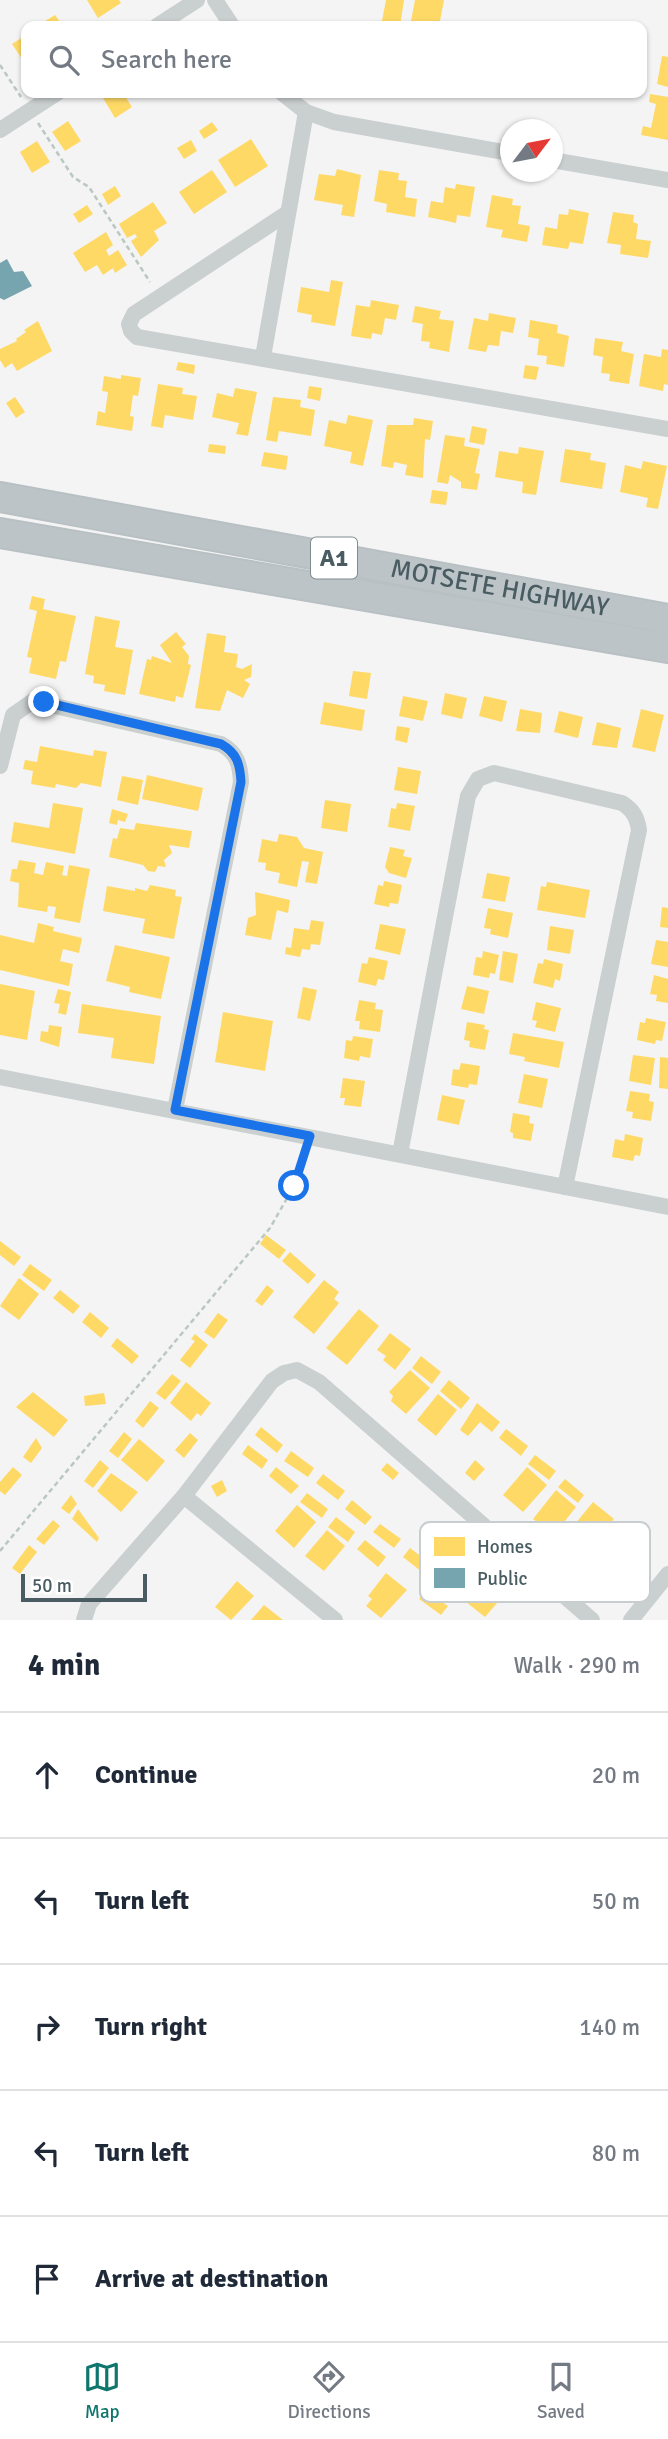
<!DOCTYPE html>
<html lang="en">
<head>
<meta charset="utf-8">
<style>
	:root { --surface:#fff; --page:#f6f6f7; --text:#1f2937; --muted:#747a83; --line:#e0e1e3; --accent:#0f766e }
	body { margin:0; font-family:Signika,sans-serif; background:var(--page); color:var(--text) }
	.compass { position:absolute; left:500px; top:119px; width:63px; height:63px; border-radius:50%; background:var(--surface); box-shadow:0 2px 5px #0004; rotate:58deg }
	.scale { position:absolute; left:21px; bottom:18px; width:126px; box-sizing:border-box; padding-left:7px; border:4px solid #485c62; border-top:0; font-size:19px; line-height:24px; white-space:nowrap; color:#485c62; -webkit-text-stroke:5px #fff; paint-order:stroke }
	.stop { position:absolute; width:21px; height:21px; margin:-16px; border:5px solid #1a73e8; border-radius:50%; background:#fff }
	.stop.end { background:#1a73e8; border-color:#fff; box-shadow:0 2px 7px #0008 }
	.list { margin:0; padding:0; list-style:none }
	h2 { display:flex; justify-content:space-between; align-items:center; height:91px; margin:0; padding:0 28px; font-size:30px }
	h2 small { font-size:23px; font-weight:400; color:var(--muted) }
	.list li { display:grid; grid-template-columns:46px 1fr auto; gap:21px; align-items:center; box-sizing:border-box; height:126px; padding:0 28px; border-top:2px solid var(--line) }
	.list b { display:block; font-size:26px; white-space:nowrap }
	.list em { font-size:23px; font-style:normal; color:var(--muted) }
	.icon { flex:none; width:38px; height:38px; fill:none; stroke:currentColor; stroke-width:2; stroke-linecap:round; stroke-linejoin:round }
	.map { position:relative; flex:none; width:668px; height:1620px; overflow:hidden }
	.search { position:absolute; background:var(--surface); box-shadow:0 2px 5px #0004; left:21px; right:21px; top:21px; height:77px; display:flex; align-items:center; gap:18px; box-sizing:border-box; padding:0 24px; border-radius:14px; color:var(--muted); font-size:26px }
	.sheet { height:721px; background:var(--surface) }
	nav { display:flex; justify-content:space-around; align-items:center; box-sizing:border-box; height:98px; border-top:2px solid var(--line); background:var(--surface); font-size:19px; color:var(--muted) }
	nav a { display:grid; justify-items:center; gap:4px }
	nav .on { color:var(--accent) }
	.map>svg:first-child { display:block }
	.homes { fill:#ffd966 }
	.public { fill:#76a5af }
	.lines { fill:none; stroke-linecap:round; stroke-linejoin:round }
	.highway-casing { stroke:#b8c0c4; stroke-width:32 }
	.path { stroke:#bac8c0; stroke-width:2.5; stroke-dasharray:5 3.5; stroke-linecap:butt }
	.street { stroke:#cacfd0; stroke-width:16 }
	.highway { stroke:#bdc4c7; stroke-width:28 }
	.route { stroke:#1a73e8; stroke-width:9 }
	.labels { text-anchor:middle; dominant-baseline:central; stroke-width:7; stroke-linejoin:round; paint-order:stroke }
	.shield { fill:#fff; stroke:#7f8d91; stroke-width:2 }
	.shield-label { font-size:24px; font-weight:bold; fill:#485c62 }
	.street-label { font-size:26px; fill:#485c62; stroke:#fff }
	.key { fill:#fff; stroke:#c8ced0; stroke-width:2 }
	.key-label { font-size:19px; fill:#485c62 }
</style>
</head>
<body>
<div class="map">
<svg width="668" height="1620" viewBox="0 0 668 1620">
	<rect width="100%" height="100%" fill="#f4f4f4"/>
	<g class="homes">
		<polygon points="87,0 119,0 121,3 98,18"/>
		<polygon points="386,0 404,0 400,26 381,26"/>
		<polygon points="415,0 444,0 439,26 410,26"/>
		<polygon points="55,15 63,26 37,26"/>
		<polygon points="26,35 26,65 12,44"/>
		<polygon points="662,56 668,57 668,87 657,84"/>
		<polygon points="111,93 123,93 132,107 115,118 103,98"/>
		<polygon points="650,94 668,97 668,140 641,135 643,126 651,128 656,104 649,102"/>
		<polygon points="68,121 81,141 65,151 52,132"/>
		<polygon points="212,122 218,130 204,139 199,131"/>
		<polygon points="251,139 268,166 235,187 218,160"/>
		<polygon points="191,140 197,151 184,159 177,148"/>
		<polygon points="37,141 50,162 32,173 20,152"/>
		<polygon points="337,169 361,175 354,217 341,215 343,205 314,200 319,174 335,176"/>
		<polygon points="212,170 227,192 194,214 179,192"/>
		<polygon points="379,170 399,173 398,180 407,181 405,197 417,199 415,217 386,212 387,204 374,201"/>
		<polygon points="456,184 475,187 470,217 457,215 456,223 428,217 431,201 443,203 445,187 455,189"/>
		<polygon points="115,186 121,196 108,205 102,194"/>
		<polygon points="492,195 513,199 512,205 521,206 518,224 530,226 527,242 501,237 503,230 486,227"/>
		<polygon points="153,202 167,223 154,231 159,240 141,257 131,241 137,237 135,234 127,238 119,224"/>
		<polygon points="87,205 93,214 79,223 73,214"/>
		<polygon points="569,209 589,213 583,244 570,242 568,249 542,245 545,227 557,229 559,214 568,215"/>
		<polygon points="613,212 634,215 633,222 638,224 636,239 651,241 648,258 620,254 621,245 607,243"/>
		<polygon points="106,232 113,245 106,250 109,256 118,250 127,265 115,273 113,268 103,275 97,265 85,272 73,253"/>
		<polygon points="331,280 343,282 335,326 311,322 312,315 297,312 301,287 329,292"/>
		<polygon points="371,300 399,305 396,320 385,318 382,335 372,333 371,339 351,336 356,305 370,307"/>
		<polygon points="415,306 441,311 439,319 454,321 449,352 429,348 430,342 421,341 423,324 412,322"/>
		<polygon points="489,313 516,318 513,333 501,331 499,346 488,345 486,352 468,349 474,318 488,321"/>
		<polygon points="530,320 558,325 557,333 569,336 564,367 546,364 547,356 537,355 539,339 528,337"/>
		<polygon points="38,321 52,351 17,371 12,363 5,368 0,360 0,349 17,341 16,339 26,332 24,330"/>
		<polygon points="595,338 623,342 621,351 634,354 629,384 609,381 610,374 601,373 603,357 593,355"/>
		<polygon points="662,349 668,350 668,385 664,384 663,391 639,386 644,354 661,357"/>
		<polygon points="178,362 195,365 194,374 176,370"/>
		<polygon points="525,365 539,367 536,380 523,378"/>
		<polygon points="121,375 141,378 138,396 133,395 130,416 134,417 132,431 96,425 98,411 105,413 108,392 102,391 104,376 121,379"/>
		<polygon points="158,384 183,388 182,394 197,396 193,420 165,415 163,428 151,426"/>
		<polygon points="309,386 322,388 320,401 307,398"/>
		<polygon points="235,388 257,392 248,436 236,434 239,423 212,417 217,393 233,397"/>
		<polygon points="15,397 25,412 16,418 6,403"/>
		<polygon points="273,397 301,400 300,407 315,410 311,436 279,431 277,442 266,440"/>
		<polygon points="348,415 373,420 363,466 350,463 352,452 324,446 329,420 346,424"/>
		<polygon points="414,418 433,421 430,440 425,439 423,478 405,475 407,465 394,462 393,468 381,466 387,425 413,425"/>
		<polygon points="472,426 487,429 484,445 469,442"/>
		<polygon points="445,435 465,438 464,446 480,449 475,473 480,474 477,490 461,488 461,482 450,475 448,484 437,482"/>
		<polygon points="209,444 226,446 225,454 208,452"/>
		<polygon points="519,447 544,451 536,495 522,493 523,482 495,477 499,451 518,454"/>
		<polygon points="565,449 591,453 590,460 606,463 602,489 560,482"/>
		<polygon points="264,452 288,456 286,470 261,466"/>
		<polygon points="643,461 667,466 658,509 646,507 648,498 620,492 625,465 641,469"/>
		<polygon points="432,490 448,492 446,505 430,503"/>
		<polygon points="32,596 45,599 43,609 76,616 66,662 60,661 56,679 29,673 32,658 27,657 37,611 29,609"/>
		<polygon points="95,616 120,621 115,647 133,650 125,695 104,691 105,685 93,683 94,676 85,674"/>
		<polygon points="176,632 186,644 182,647 189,656 188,664 191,665 183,698 176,696 175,702 139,694 147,659 151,660 152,656 172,663 160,645"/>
		<polygon points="207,633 226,636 224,652 238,654 236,667 242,669 252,664 251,677 244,680 250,684 243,698 227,690 220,711 195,708"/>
		<polygon points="353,671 371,673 367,699 349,696"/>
		<polygon points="445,693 467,698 462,719 441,714"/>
		<polygon points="403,696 428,701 423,721 399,716"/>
		<polygon points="484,696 507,701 502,722 479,716"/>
		<polygon points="324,702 365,710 362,731 320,724"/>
		<polygon points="520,709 542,713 540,733 516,731"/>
		<polygon points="641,709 664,715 655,752 632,747"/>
		<polygon points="559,711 583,717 578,738 554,732"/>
		<polygon points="597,722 621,728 617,748 592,745"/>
		<polygon points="397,726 410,728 407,743 395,740"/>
		<polygon points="40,746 93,756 94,750 107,752 101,787 81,783 76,788 56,784 55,788 31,784 33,771 23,769 25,760 37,762"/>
		<polygon points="398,767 421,771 417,794 394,790"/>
		<polygon points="147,775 203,788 198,811 142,799"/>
		<polygon points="122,776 143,780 138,805 117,800"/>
		<polygon points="325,800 351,804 347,832 321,828"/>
		<polygon points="53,803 83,808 75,854 11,842 14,822 49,828"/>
		<polygon points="397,803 415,806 410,831 388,827 391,808 396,809"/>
		<polygon points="112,809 128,814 125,822 118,820 117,825 109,823"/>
		<polygon points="136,823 192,831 189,848 169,845 172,853 164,860 166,867 158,866 155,872 148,871 143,865 109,857 113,838 117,839 120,828 134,830"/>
		<polygon points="279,834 297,837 304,848 323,852 317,884 305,882 309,862 302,861 297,887 278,883 280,873 265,870 266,863 258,862 262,839 277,842"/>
		<polygon points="390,847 405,850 403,856 412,858 406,878 389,873 385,867"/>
		<polygon points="19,860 36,863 34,873 43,875 46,862 64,866 62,875 67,876 69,865 90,869 80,923 54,918 56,907 48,906 47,912 18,907 19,883 10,881 12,869 17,869"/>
		<polygon points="487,873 510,877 505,902 482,898"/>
		<polygon points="384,881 402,885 398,904 390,903 389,907 374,904 378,885 383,886"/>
		<polygon points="547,882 590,890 585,918 537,910 541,886 546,887"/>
		<polygon points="150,885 176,890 175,896 182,897 174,939 142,933 145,919 103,911 107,886 135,891 135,888 147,891"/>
		<polygon points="255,892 290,900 288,913 277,910 271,940 245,935 248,918 256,915"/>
		<polygon points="662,907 668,908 668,928 660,927"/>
		<polygon points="488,908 513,913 508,938 490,934 491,929 484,928"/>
		<polygon points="311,920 324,922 320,945 311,944 310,950 302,949 300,957 285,954 286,947 291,948 294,928 309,930"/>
		<polygon points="38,923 54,927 53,931 82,938 79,953 63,949 60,961 73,964 69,986 0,970 0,935 34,943"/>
		<polygon points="380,924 406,929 400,955 375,949"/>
		<polygon points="550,926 574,930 570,954 547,950"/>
		<polygon points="656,940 668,942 668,967 651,964"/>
		<polygon points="115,945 170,957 161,999 129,992 130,987 106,981"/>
		<polygon points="483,951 499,955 495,974 490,973 489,978 473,975 476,957 482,958"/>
		<polygon points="503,951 518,954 513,983 499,980"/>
		<polygon points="369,957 388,961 384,980 378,979 376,986 358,982 362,963 367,964"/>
		<polygon points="544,959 563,964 560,981 555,979 553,988 533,983 538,963 543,964"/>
		<polygon points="654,975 668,979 668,1003 656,1001 657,995 650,994"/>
		<polygon points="0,984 35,991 27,1040 0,1035"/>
		<polygon points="467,986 489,991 484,1014 461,1009"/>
		<polygon points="303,987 317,990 310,1021 297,1018"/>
		<polygon points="58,989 71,992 66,1015 58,1013 60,1004 54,1003"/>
		<polygon points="359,1000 376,1003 375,1009 383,1010 380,1032 359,1029 360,1021 355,1021"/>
		<polygon points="536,1002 561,1008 555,1032 535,1027 537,1021 532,1020"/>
		<polygon points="82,1004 161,1016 154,1064 111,1058 114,1038 78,1033"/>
		<polygon points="223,1012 273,1021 265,1071 215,1062"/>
		<polygon points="646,1018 666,1022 662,1041 656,1040 655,1044 637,1040 640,1022 645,1023"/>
		<polygon points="467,1022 485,1025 484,1029 489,1030 485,1050 469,1047 470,1041 464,1040"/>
		<polygon points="49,1025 62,1027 59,1047 40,1041 41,1031 48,1032"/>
		<polygon points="513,1033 564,1042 559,1068 524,1061 525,1057 509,1054"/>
		<polygon points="353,1036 373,1039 370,1058 360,1056 359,1061 344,1058 346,1040 352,1041"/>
		<polygon points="633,1055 655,1058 651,1085 629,1081"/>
		<polygon points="660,1057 668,1058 668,1089 659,1088"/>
		<polygon points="461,1063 480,1066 477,1085 469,1084 468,1088 451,1085 453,1069 459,1070"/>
		<polygon points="524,1074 548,1079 542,1108 518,1103"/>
		<polygon points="343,1078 365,1081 361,1107 344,1105 345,1098 340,1098"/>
		<polygon points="630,1091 650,1094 649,1101 654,1102 651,1121 632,1118 633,1112 626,1111"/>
		<polygon points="442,1095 465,1100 459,1125 437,1120"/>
		<polygon points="513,1113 530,1116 529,1123 534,1124 531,1141 513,1138 513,1133 510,1132"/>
		<polygon points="625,1134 643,1138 640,1156 635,1155 633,1161 612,1157 615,1139 624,1141"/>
		<polygon points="266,1235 286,1250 279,1259 260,1244"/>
		<polygon points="0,1241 21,1257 14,1266 0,1255"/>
		<polygon points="290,1252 316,1275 308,1284 282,1261"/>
		<polygon points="30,1264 52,1280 44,1291 22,1275"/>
		<polygon points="19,1278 39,1294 19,1320 0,1306"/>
		<polygon points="324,1280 339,1292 334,1299 339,1303 314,1334 293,1317"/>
		<polygon points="267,1285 274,1291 262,1306 255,1301"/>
		<polygon points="60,1290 80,1306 73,1314 53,1298"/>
		<polygon points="359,1309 379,1326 347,1365 326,1348"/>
		<polygon points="90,1312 109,1328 101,1338 82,1322"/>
		<polygon points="218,1313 228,1320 214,1339 204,1332"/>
		<polygon points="390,1333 411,1349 395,1370 383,1360 386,1356 377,1350"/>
		<polygon points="195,1334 208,1345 190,1368 180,1360 195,1341 191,1339"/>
		<polygon points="117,1338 139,1356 132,1364 111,1346"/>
		<polygon points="421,1356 441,1372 432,1384 412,1368"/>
		<polygon points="410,1370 430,1388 406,1414 391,1401 393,1396 389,1392"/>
		<polygon points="172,1374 181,1381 165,1400 156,1393"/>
		<polygon points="449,1380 470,1398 461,1409 440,1391"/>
		<polygon points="186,1382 211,1403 201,1416 197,1413 191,1421 170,1403"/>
		<polygon points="33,1392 68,1420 54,1437 16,1407"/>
		<polygon points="104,1393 106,1404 85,1406 84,1396"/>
		<polygon points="438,1394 457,1410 436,1436 417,1420"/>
		<polygon points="150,1401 159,1408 143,1428 135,1421"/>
		<polygon points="477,1403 500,1422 492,1432 480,1422 468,1436 460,1430"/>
		<polygon points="261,1427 283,1445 277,1453 255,1435"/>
		<polygon points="506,1429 528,1446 521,1456 499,1438"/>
		<polygon points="124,1432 132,1439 118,1458 109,1451"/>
		<polygon points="190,1433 198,1440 184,1458 175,1450"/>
		<polygon points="36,1438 42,1448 31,1463 23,1457"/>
		<polygon points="139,1439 165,1461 147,1482 121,1460"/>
		<polygon points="248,1445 268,1460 262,1469 242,1454"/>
		<polygon points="291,1451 314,1468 308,1477 284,1461"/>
		<polygon points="535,1455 556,1471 549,1480 528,1464"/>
		<polygon points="100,1460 109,1468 93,1488 84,1481"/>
		<polygon points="475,1460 485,1469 474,1481 465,1473"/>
		<polygon points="387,1463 399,1473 393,1480 381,1470"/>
		<polygon points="13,1467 22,1475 5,1495 0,1491 0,1482"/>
		<polygon points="276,1467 299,1486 291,1494 269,1476"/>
		<polygon points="527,1467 547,1485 523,1512 503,1495"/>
		<polygon points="111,1473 138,1492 121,1512 97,1491"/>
		<polygon points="323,1474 345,1491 338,1500 316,1483"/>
		<polygon points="565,1479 584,1495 578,1503 558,1487"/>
		<polygon points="222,1480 227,1491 217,1497 211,1486"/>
		<polygon points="556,1490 576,1507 554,1535 533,1519"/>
		<polygon points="307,1493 328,1509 322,1518 300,1502"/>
		<polygon points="71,1495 77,1504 69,1514 61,1508"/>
		<polygon points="352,1500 372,1517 365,1525 345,1509"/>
		<polygon points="593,1502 614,1519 583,1557 562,1540"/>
		<polygon points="297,1505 316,1522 294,1548 275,1531"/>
		<polygon points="78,1509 99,1538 97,1542 72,1519"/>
		<polygon points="336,1517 355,1532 348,1542 328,1527"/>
		<polygon points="53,1520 60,1526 44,1545 36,1539"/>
		<polygon points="380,1524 401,1539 394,1548 373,1532"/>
		<polygon points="327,1530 345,1546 324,1571 305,1556"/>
		<polygon points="365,1540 386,1557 378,1567 357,1549"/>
		<polygon points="29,1545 37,1552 20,1574 12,1568"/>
		<polygon points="410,1548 436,1568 428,1579 420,1577 422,1572 403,1557"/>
		<polygon points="386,1573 407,1590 381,1618 366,1606 372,1599 368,1596"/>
		<polygon points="237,1581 254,1596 231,1620 215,1607"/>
		<polygon points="478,1586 498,1602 485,1617 466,1602"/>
		<polygon points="425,1590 448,1606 441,1615 419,1599"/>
		<polygon points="264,1605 283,1620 251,1620"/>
	</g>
	<polygon class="public" points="7,259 14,272 23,271 32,286 4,300 0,298 0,263"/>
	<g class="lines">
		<defs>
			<g id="highway">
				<path id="s1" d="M0 497 668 619"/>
				<polyline points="0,533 668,648"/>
			</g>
		</defs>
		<use href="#highway" class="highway-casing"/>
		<g class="path">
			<polyline points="0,65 21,97"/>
			<polyline points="38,123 73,177 89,187 150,282"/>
			<polyline points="0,1551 270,1228 294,1186 304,1152"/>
		</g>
		<g class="street">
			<polyline points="215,0 232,26"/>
			<polyline points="157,26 197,0"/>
			<polyline points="282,93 306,112 334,122 510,153"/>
			<polyline points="0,130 57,93"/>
			<polyline points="552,160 668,180"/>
			<polyline points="286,214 134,314 129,324 131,331 137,337 668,429"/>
			<polyline points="263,357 306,112"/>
			<path d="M0 766 13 715 33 701 221 744C237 753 240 764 241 782L175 1110"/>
			<polyline points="0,1077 668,1207"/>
			<path d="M400 1154 468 796 478 779 494 773 622 803C633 810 637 817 639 830L565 1187"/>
			<polyline points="184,1496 335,1620"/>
			<polyline points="84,1620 89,1604 184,1496 272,1381 284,1373 297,1370 319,1382 592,1620"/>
			<polyline points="631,1620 668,1574"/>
		</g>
		<use href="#highway" class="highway"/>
	</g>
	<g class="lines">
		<path class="route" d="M44 702 221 744C237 753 240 764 241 782L175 1110 310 1136 294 1186"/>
	</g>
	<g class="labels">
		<rect class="shield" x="311" y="537.5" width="46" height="41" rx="5"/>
		<g class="shield-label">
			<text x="334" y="558">A1</text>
		</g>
		<g class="street-label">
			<text stroke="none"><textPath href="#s1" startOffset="508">MOTSETE HIGHWAY</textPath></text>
		</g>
	</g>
	<rect x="420" y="1522" width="230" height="80" rx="10" class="key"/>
	<rect x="434" y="1537" width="31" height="19" fill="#ffd966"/>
	<rect x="434" y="1568" width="31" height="20" fill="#76a5af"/>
	<g class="key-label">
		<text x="477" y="1553">Homes</text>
		<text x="477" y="1585">Public</text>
	</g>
</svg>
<svg class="compass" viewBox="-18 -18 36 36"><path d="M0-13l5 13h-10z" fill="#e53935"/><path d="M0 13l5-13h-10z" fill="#747a83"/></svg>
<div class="scale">50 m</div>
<div class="stop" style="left:294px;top:1186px"></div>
<div class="stop end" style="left:44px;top:702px"></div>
<div class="search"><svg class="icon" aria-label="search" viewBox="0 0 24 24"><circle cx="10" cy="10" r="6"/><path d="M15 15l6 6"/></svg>Search here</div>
</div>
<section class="sheet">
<h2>4 min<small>Walk · 290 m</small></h2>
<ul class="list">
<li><svg class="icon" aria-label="ahead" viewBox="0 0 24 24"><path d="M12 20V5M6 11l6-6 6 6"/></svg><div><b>Continue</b></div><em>20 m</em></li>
<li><svg class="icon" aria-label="left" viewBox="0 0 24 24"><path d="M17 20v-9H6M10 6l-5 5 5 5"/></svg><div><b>Turn left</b></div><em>50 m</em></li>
<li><svg class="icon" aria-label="right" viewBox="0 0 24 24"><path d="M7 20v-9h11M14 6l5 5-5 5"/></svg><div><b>Turn right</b></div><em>140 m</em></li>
<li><svg class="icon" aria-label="left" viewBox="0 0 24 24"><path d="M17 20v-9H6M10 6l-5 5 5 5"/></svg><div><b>Turn left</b></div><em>80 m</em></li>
<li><svg class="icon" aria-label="arrive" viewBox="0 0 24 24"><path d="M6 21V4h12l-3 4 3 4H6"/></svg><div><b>Arrive at destination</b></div></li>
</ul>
</section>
<nav>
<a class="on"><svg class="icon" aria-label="map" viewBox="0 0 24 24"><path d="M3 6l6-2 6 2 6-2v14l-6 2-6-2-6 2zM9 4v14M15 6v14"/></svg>Map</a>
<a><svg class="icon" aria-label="directions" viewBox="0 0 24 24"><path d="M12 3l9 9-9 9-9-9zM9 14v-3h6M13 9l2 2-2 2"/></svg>Directions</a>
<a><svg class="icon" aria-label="saved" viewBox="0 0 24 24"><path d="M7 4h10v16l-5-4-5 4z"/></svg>Saved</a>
</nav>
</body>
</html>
